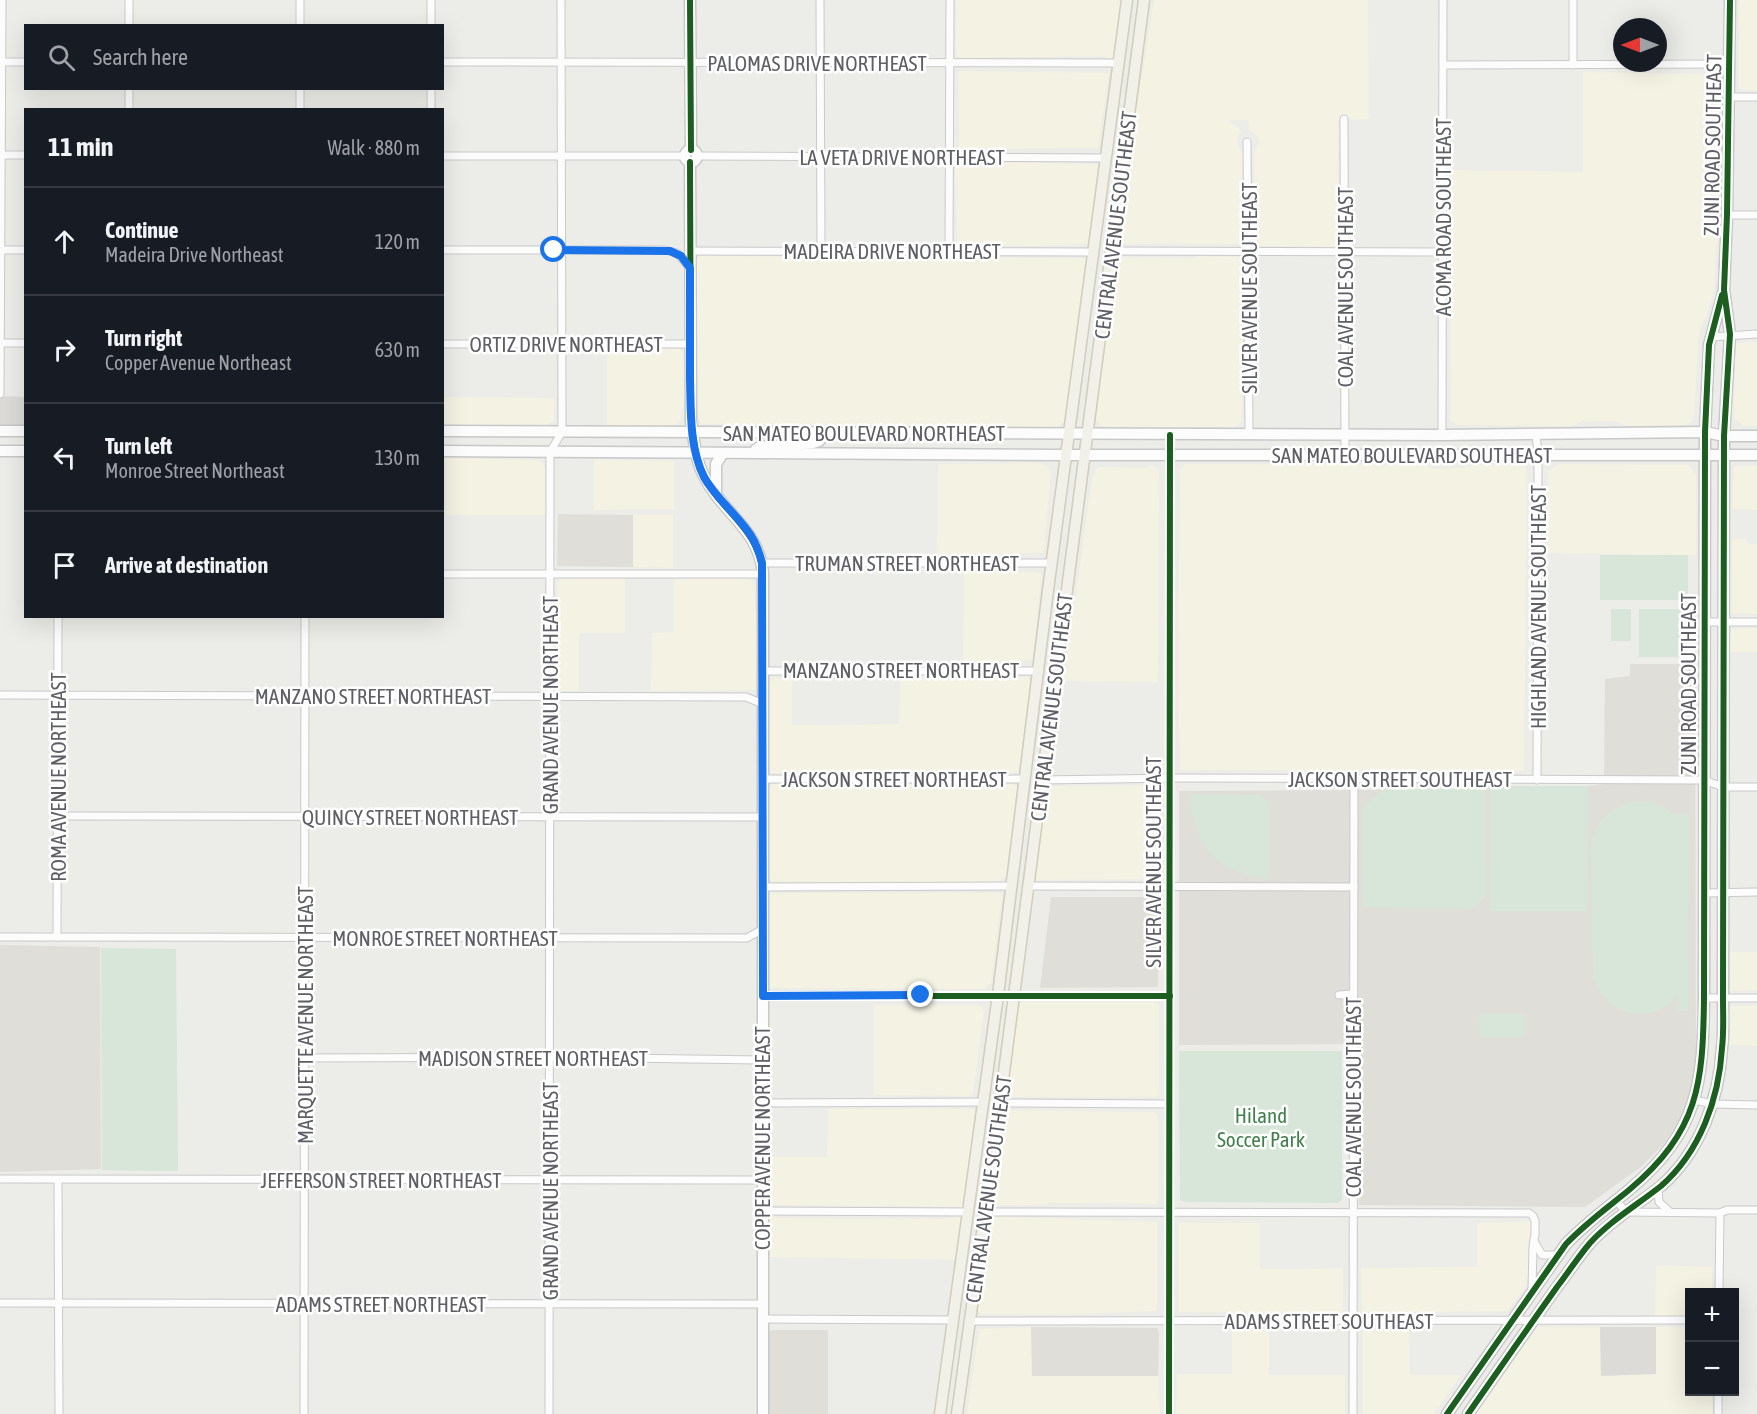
<!DOCTYPE html>
<html lang="en">
<head>
<meta charset="utf-8">
<style>
	:root { --surface:#171b24; --page:#20242c; --text:#f1f3f6; --muted:#9ea1a6; --line:#363941 }
	body { margin:0; font-family:"Asap Condensed",sans-serif; background:var(--page); color:var(--text) }
	.controls { position:absolute; right:18px; bottom:18px; display:grid; overflow:hidden; border-radius:0px; box-shadow:0 6px 24px #0002 }
	.controls button { width:54px; height:54px; display:grid; place-items:center; padding:0; border:0; border-bottom:2px solid var(--line); background:var(--surface); color:var(--text); font:30px sans-serif }
	.compass { position:absolute; left:1613px; top:18px; width:54px; height:54px; border-radius:50%; background:var(--surface); box-shadow:0 6px 24px #0002; rotate:270deg }
	.stop { position:absolute; width:18px; height:18px; margin:-14px; border:4px solid #1a73e8; border-radius:50%; background:#fff }
	.stop.end { background:#1a73e8; border-color:#fff; box-shadow:0 2px 6px #0008 }
	.list { margin:0; padding:0; list-style:none }
	h2 { display:flex; justify-content:space-between; align-items:center; height:78px; margin:0; padding:0 24px; font-size:26px }
	h2 small { font-size:20px; font-weight:400; color:var(--muted) }
	.list li { display:grid; grid-template-columns:39px 1fr auto; gap:18px; align-items:center; box-sizing:border-box; height:108px; padding:0 24px; border-top:2px solid var(--line) }
	.list b { display:block; font-size:22px; white-space:nowrap }
	.list p { margin:0; font-size:20px; white-space:nowrap; color:var(--muted) }
	.list em { font-size:20px; font-style:normal; color:var(--muted) }
	.icon { flex:none; width:33px; height:33px; fill:none; stroke:currentColor; stroke-width:2; stroke-linecap:round; stroke-linejoin:round }
	.map { position:relative; flex:none; width:1757px; height:1414px; overflow:hidden }
	.search { position:absolute; background:var(--surface); box-shadow:0 6px 24px #0002; left:24px; top:24px; width:420px; height:66px; display:flex; align-items:center; gap:15px; box-sizing:border-box; padding:0 21px; border-radius:0px; color:var(--muted); font-size:22px }
	.panel { position:absolute; background:var(--surface); box-shadow:0 6px 24px #0002; left:24px; top:108px; width:420px; height:510px; border-radius:0px }
	.map>svg:first-child { display:block }
	.commercial { fill:#f4f2e3 }
	.industrial { fill:#dcdbd8 }
	.education { fill:#dfded8 }
	.green { fill:#d7e6d8 }
	.lines { fill:none; stroke-linecap:round; stroke-linejoin:round }
	.street-casing { stroke:#c9cac9; stroke-width:9 }
	.secondary-casing { stroke:#c7c8c8; stroke-width:13 }
	.primary-casing { stroke:#d0cdb9; stroke-width:13 }
	.street { stroke:#fcfcfc; stroke-width:7 }
	.secondary { stroke:#fcfcfc; stroke-width:10 }
	.primary { stroke:#f2f1e9; stroke-width:10 }
	.cycleway-casing { stroke:#fff; stroke-width:10 }
	.cycleway { stroke:#1b5e20; stroke-width:6 }
	.route { stroke:#1a73e8; stroke-width:8 }
	.labels { text-anchor:middle; dominant-baseline:central; stroke-width:5; stroke-linejoin:round; paint-order:stroke }
	.street-label { font-size:21px; fill:#5d5f64; stroke:#fff }
	.park-label { font-size:21px; fill:#41804c; stroke:#fff }
</style>
</head>
<body>
<div class="map">
<svg width="1757" height="1414" viewBox="0 0 1757 1414">
	<rect width="100%" height="100%" fill="#ecece8"/>
	<g class="commercial">
		<polygon points="956,0 1122,0 1114,57 1108,59 1103,56 960,58 957,57 956,52"/>
		<polygon points="1154,0 1368,0 1369,119 1338,120 1339,241 1337,245 1333,247 1259,246 1256,245 1254,242 1254,153 1259,143 1258,137 1249,130 1248,120 1228,120 1242,131 1238,135 1237,144 1244,156 1242,244 1127,244 1121,241 1120,235 1135,120"/>
		<polygon points="1739,0 1757,0 1757,90 1741,90 1739,87"/>
		<polygon points="960,71 1109,73 1098,148 959,149 958,73"/>
		<polygon points="1583,72 1719,74 1717,236 1714,290 1707,315 1699,332 1694,418 1691,422 1686,425 1626,426 1615,421 1585,422 1584,420 1575,425 1566,426 1457,425 1450,420 1452,170 1583,172"/>
		<polygon points="964,162 1098,164 1090,239 1088,244 1030,246 957,244 955,167 957,163"/>
		<polygon points="699,256 1082,258 1087,262 1064,422 1059,426 1051,427 703,424 699,420 695,395 696,261"/>
		<polygon points="1198,256 1237,257 1241,258 1242,262 1242,421 1238,426 1234,427 1106,427 1100,425 1096,418 1116,263 1122,257 1194,258"/>
		<polygon points="1757,342 1757,426 1743,426 1734,418 1735,343"/>
		<polygon points="607,349 679,349 683,351 685,396 681,420 677,424 670,426 607,425"/>
		<polygon points="443,397 555,398 554,421 544,426 443,425"/>
		<polygon points="446,458 539,460 543,463 545,468 546,515 446,515"/>
		<polygon points="594,459 674,461 674,509 594,510"/>
		<polygon points="1040,463 1048,467 1051,471 1044,550 1042,553 937,554 938,464"/>
		<polygon points="1185,464 1423,465 1434,469 1461,468 1478,465 1518,464 1525,467 1527,471 1524,771 1180,770 1178,673 1180,469"/>
		<polygon points="1558,464 1689,465 1696,475 1696,555 1548,553 1548,471"/>
		<polygon points="1154,465 1159,470 1158,682 1064,681 1092,479 1096,469 1099,467 1144,468"/>
		<polygon points="1734,466 1757,466 1757,510 1732,509"/>
		<polygon points="633,515 673,515 673,568 633,567"/>
		<polygon points="1732,539 1745,539 1749,544 1757,544 1757,614 1731,613"/>
		<polygon points="964,572 1036,572 1042,574 1032,660 963,663"/>
		<polygon points="560,579 625,579 625,633 579,633 579,691 560,691 556,687 557,583"/>
		<polygon points="674,579 750,579 754,582 757,630 757,686 756,690 651,691 652,633 674,632"/>
		<polygon points="1757,628 1757,652 1730,652 1731,629"/>
		<polygon points="1027,677 1031,681 1019,768 1018,772 1015,773 772,773 768,769 769,683 773,678 792,678 792,725 899,724 900,678"/>
		<polygon points="772,784 1013,784 1017,787 1006,876 999,882 772,882 768,877 768,789"/>
		<polygon points="1154,785 1160,790 1159,879 1038,880 1035,879 1046,788 1055,786"/>
		<polygon points="769,893 998,893 1002,895 1002,898 991,982 986,989 770,988 767,984"/>
		<polygon points="1730,952 1757,952 1757,990 1730,991"/>
		<polygon points="1018,1002 1154,1002 1159,1005 1159,1095 1155,1097 1007,1097 1005,1093"/>
		<polygon points="874,1005 978,1005 982,1007 984,1012 973,1094 971,1096 874,1095"/>
		<polygon points="1730,1006 1757,1006 1757,1046 1730,1045"/>
		<polygon points="828,1109 975,1109 964,1207 771,1205 767,1201 767,1157 827,1157"/>
		<polygon points="1003,1110 1154,1112 1158,1115 1158,1201 1157,1204 1048,1203 1048,1205 999,1205 996,1207 988,1205"/>
		<polygon points="955,1216 963,1217 957,1260 767,1257 768,1220 770,1218 950,1219"/>
		<polygon points="985,1216 1157,1222 1157,1311 1081,1314 981,1314 976,1309"/>
		<polygon points="1531,1221 1530,1280 1508,1311 1362,1313 1361,1268 1477,1267 1477,1223"/>
		<polygon points="1179,1223 1260,1223 1260,1269 1343,1268 1343,1312 1260,1313 1260,1308 1259,1313 1179,1312"/>
		<polygon points="1656,1265 1712,1267 1712,1292 1690,1292 1689,1316 1655,1316"/>
		<polygon points="1031,1327 1032,1376 1158,1376 1160,1414 967,1414 979,1329"/>
		<polygon points="1232,1327 1269,1327 1269,1375 1345,1375 1345,1414 1176,1414 1177,1374 1232,1374"/>
		<polygon points="1537,1327 1600,1327 1601,1375 1655,1374 1656,1327 1689,1327 1690,1392 1712,1392 1712,1414 1476,1414"/>
		<polygon points="1363,1330 1409,1330 1410,1375 1461,1375 1434,1414 1363,1414"/>
	</g>
	<g class="industrial">
		<polygon points="0,396 25,397 25,425 0,425"/>
		<polygon points="1600,1327 1656,1327 1656,1374 1601,1376"/>
	</g>
	<g class="education">
		<polygon points="558,514 633,515 633,567 557,566"/>
		<polygon points="1630,664 1695,664 1696,1071 1686,1110 1664,1144 1641,1167 1585,1207 1359,1205 1361,1044 1179,1045 1179,791 1485,789 1490,786 1587,786 1604,784 1605,679 1630,676"/>
		<polygon points="1051,897 1159,897 1158,987 1040,988"/>
		<polygon points="0,945 100,947 101,1169 0,1172"/>
		<polygon points="1031,1327 1157,1328 1159,1332 1158,1376 1032,1376"/>
		<polygon points="772,1330 828,1330 828,1414 768,1414 769,1332"/>
	</g>
	<g class="green">
		<rect x="1600" y="555" width="88" height="45"/>
		<rect x="1611" y="609" width="20" height="32"/>
		<rect x="1639" y="609" width="49" height="48"/>
		<rect x="1490" y="786" width="97" height="125"/>
		<polygon points="1383,789 1485,789 1486,897 1472,909 1363,907 1362,809"/>
		<path d="M1190 794 1262 795 1269 804V880C1215 870 1194 849 1190 794Z"/>
		<path d="M1636 801 1652 802 1664 807 1673 814H1688V1011H1677V996C1650 1029 1604 1014 1593 976L1591 845C1596 819 1611 806 1636 801Z"/>
		<polygon points="101,948 176,949 178,1171 102,1170"/>
		<polygon points="1479,1014 1524,1014 1524,1037 1480,1037"/>
		<polygon points="1179,1051 1342,1051 1342,1200 1337,1203 1186,1202 1180,1200"/>
	</g>
	<g class="lines">
		<defs>
			<g id="street">
				<polyline points="129,0 129,26"/>
				<polyline points="300,0 300,26"/>
				<polyline points="431,0 431,26"/>
				<polyline points="820,0 821,251"/>
				<polyline points="0,62 26,62"/>
				<polyline points="442,62 1119,63"/>
				<polyline points="1444,65 1730,64"/>
				<polyline points="1573,65 1573,0"/>
				<polyline points="129,88 129,110"/>
				<polyline points="1729,97 1757,97"/>
				<polyline points="300,110 300,88"/>
				<polyline points="431,110 431,88"/>
				<polyline points="1344,119 1345,455"/>
				<polyline points="1247,142 1249,435"/>
				<polyline points="0,155 26,155"/>
				<polyline points="442,156 685,156"/>
				<polyline points="696,156 1107,158"/>
				<polyline points="1727,215 1757,215"/>
				<polyline points="0,250 26,250"/>
				<polyline points="442,250 665,250 677,253 690,268"/>
				<polyline points="690,251 1094,252"/>
				<polyline points="949,251 950,0"/>
				<polyline points="1111,251 1442,252"/>
				<polyline points="1711,337 1757,334"/>
				<polyline points="0,343 26,343"/>
				<polyline points="442,344 690,344"/>
				<polyline points="0,394 2,0"/>
				<polyline points="1536,434 1538,455 1537,780"/>
				<polyline points="1442,435 1443,0"/>
				<polyline points="762,563 1052,563"/>
				<polyline points="442,574 763,574"/>
				<polyline points="1704,622 1757,622"/>
				<polyline points="763,671 1038,671"/>
				<polyline points="0,695 746,697 763,704"/>
				<polyline points="763,779 1025,779"/>
				<polyline points="1041,780 1179,778 1695,780 1704,780 1723,787 1757,787"/>
				<polyline points="57,816 763,817"/>
				<polyline points="1028,886 1354,887"/>
				<polyline points="763,887 1012,886"/>
				<polyline points="1705,893 1757,892"/>
				<polyline points="0,937 747,938 763,929"/>
				<polyline points="57,937 58,616"/>
				<polyline points="1339,995 1352,994"/>
				<polyline points="763,996 1170,996"/>
				<polyline points="1704,998 1757,998"/>
				<polyline points="304,1058 550,1057 762,1060"/>
				<polyline points="1695,1100 1712,1104 1757,1105"/>
				<polyline points="762,1103 984,1102"/>
				<polyline points="1000,1103 1169,1104"/>
				<polyline points="0,1179 762,1180"/>
				<polyline points="58,1180 59,1414"/>
				<polyline points="1658,1188 1659,1202 1670,1212"/>
				<polyline points="1616,1200 1626,1212 1720,1213 1727,1210 1757,1210"/>
				<polyline points="762,1211 968,1212"/>
				<polyline points="984,1212 1529,1213 1533,1216 1535,1221 1535,1234 1533,1246 1532,1290"/>
				<polyline points="1534,1241 1542,1255 1558,1255"/>
				<polyline points="1719,1292 1720,1213"/>
				<polyline points="0,1303 762,1304"/>
				<polyline points="762,1319 954,1320"/>
				<polyline points="969,1321 1690,1320"/>
				<polyline points="304,1414 305,616"/>
				<polyline points="549,1414 550,452 562,432 561,0"/>
				<polyline points="1169,1414 1170,455"/>
				<polyline points="1353,1414 1354,779"/>
				<polyline points="1718,1414 1718,1392"/>
			</g>
			<g id="secondary">
				<polyline points="690,0 691,150"/>
				<circle cx="691" cy="156" r="6"/>
				<path d="M690 162 691 421C694 439 695 459 704 476 722 513 759 528 763 574V1414"/>
				<polyline points="0,431 26,431"/>
				<polyline points="442,431 1442,435 1705,432 1724,436 1757,436"/>
				<polyline points="756,449 760,447 813,443 819,441 826,433"/>
				<polyline points="0,451 26,451"/>
				<polyline points="442,451 1067,455 1757,455"/>
				<polyline points="716,494 716,464 723,453"/>
				<path d="M1447 1414 1566 1244C1586 1223 1607 1208 1629 1190 1699 1131 1703 1084 1704 998L1705 432 1709 345 1723 293"/>
				<path d="M1468 1414C1498 1371 1527 1329 1557 1287 1568 1273 1578 1257 1590 1243 1610 1221 1637 1205 1661 1186 1700 1152 1719 1099 1722 1048 1724 1031 1723 1015 1723 998L1724 436 1730 334 1724 290 1727 215 1730 0"/>
			</g>
			<g id="primary">
				<polyline points="940,1414 998,995 1048,590 1127,0"/>
				<polyline points="957,1414 1000,1103 1144,0"/>
			</g>
		</defs>
		<use href="#street" class="street-casing"/>
		<use href="#secondary" class="secondary-casing"/>
		<use href="#primary" class="primary-casing"/>
		<use href="#street" class="street"/>
		<use href="#secondary" class="secondary"/>
		<use href="#primary" class="primary"/>
		<defs>
			<g id="cycleway">
				<polyline points="690,0 691,150"/>
				<path d="M690 162 691 421C694 439 695 459 704 476 722 513 759 528 763 574V996H1170"/>
				<polyline points="1169,1414 1170,435"/>
				<path d="M1447 1414 1566 1244C1586 1223 1607 1208 1629 1190 1699 1131 1703 1084 1704 998L1705 432 1709 345 1722 295"/>
				<path d="M1468 1414C1498 1371 1527 1329 1557 1287 1568 1273 1578 1257 1590 1243 1610 1221 1637 1205 1661 1186 1700 1152 1719 1099 1722 1048 1724 1031 1723 1015 1723 998L1724 436 1730 334 1724 290 1727 215 1730 0"/>
			</g>
		</defs>
		<use href="#cycleway" class="cycleway-casing"/>
		<use href="#cycleway" class="cycleway"/>
	</g>
	<g class="lines">
		<path class="route" d="M554 250 670 251 681 256 690 268C690 305 690 341 690 378 691 410 689 447 704 477 715 497 733 511 747 530 755 540 759 551 762 563L763 996 921 995"/>
	</g>
	<g class="labels">
		<g class="street-label">
			<text x="817" y="63">PALOMAS DRIVE NORTHEAST</text>
			<text transform="translate(1712 145) rotate(-89)">ZUNI ROAD SOUTHEAST</text>
			<text x="902" y="157">LA VETA DRIVE NORTHEAST</text>
			<text transform="translate(1443 217) rotate(-90)">ACOMA ROAD SOUTHEAST</text>
			<text transform="translate(1115 225) rotate(-83)">CENTRAL AVENUE SOUTHEAST</text>
			<text x="892" y="251">MADEIRA DRIVE NORTHEAST</text>
			<text transform="translate(1345 287) rotate(-90)">COAL AVENUE SOUTHEAST</text>
			<text transform="translate(1249 288) rotate(-90)">SILVER AVENUE SOUTHEAST</text>
			<text x="566" y="344">ORTIZ DRIVE NORTHEAST</text>
			<text x="864" y="433">SAN MATEO BOULEVARD NORTHEAST</text>
			<text x="1412" y="455">SAN MATEO BOULEVARD SOUTHEAST</text>
			<text x="907" y="563">TRUMAN STREET NORTHEAST</text>
			<text transform="translate(1538 607) rotate(-90)">HIGHLAND AVENUE SOUTHEAST</text>
			<text x="901" y="670">MANZANO STREET NORTHEAST</text>
			<text transform="translate(1688 684) rotate(-90)">ZUNI ROAD SOUTHEAST</text>
			<text x="373" y="696">MANZANO STREET NORTHEAST</text>
			<text transform="translate(550 705) rotate(-90)">GRAND AVENUE NORTHEAST</text>
			<text transform="translate(1051 707) rotate(-83)">CENTRAL AVENUE SOUTHEAST</text>
			<text transform="translate(58 777) rotate(-90)">ROMA AVENUE NORTHEAST</text>
			<text x="894" y="779">JACKSON STREET NORTHEAST</text>
			<text x="1400" y="779">JACKSON STREET SOUTHEAST</text>
			<text x="410" y="817">QUINCY STREET NORTHEAST</text>
			<text transform="translate(1153 862) rotate(-90)">SILVER AVENUE SOUTHEAST</text>
			<text x="445" y="938">MONROE STREET NORTHEAST</text>
			<text transform="translate(305 1015) rotate(-90)">MARQUETTE AVENUE NORTHEAST</text>
			<text x="533" y="1058">MADISON STREET NORTHEAST</text>
			<text transform="translate(1353 1097) rotate(-90)">COAL AVENUE SOUTHEAST</text>
			<text transform="translate(762 1138) rotate(-90)">COPPER AVENUE NORTHEAST</text>
			<text x="381" y="1180">JEFFERSON STREET NORTHEAST</text>
			<text transform="translate(988 1189) rotate(-82)">CENTRAL AVENUE SOUTHEAST</text>
			<text transform="translate(550 1191) rotate(-90)">GRAND AVENUE NORTHEAST</text>
			<text x="381" y="1304">ADAMS STREET NORTHEAST</text>
			<text x="1329" y="1321">ADAMS STREET SOUTHEAST</text>
		</g>
		<g class="park-label">
			<text x="1261" y="1115">Hiland<tspan x="1261" dy="24">Soccer Park</tspan></text>
		</g>
	</g>
</svg>
<div class="controls">
<button>+</button>
<button>−</button>
</div>
<svg class="compass" viewBox="-18 -18 36 36"><path d="M0-13l5 13h-10z" fill="#e53935"/><path d="M0 13l5-13h-10z" fill="#9ea1a6"/></svg>
<div class="stop" style="left:554px;top:250px"></div>
<div class="stop end" style="left:921px;top:995px"></div>
<div class="search"><svg class="icon" aria-label="search" viewBox="0 0 24 24"><circle cx="10" cy="10" r="6"/><path d="M15 15l6 6"/></svg>Search here</div>
<section class="panel">
<h2>11 min<small>Walk · 880 m</small></h2>
<ul class="list">
<li><svg class="icon" aria-label="ahead" viewBox="0 0 24 24"><path d="M12 20V5M6 11l6-6 6 6"/></svg><div><b>Continue</b><p>Madeira Drive Northeast</p></div><em>120 m</em></li>
<li><svg class="icon" aria-label="right" viewBox="0 0 24 24"><path d="M7 20v-9h11M14 6l5 5-5 5"/></svg><div><b>Turn right</b><p>Copper Avenue Northeast</p></div><em>630 m</em></li>
<li><svg class="icon" aria-label="left" viewBox="0 0 24 24"><path d="M17 20v-9H6M10 6l-5 5 5 5"/></svg><div><b>Turn left</b><p>Monroe Street Northeast</p></div><em>130 m</em></li>
<li><svg class="icon" aria-label="arrive" viewBox="0 0 24 24"><path d="M6 21V4h12l-3 4 3 4H6"/></svg><div><b>Arrive at destination</b></div></li>
</ul>
</section>
</div>
</body>
</html>
